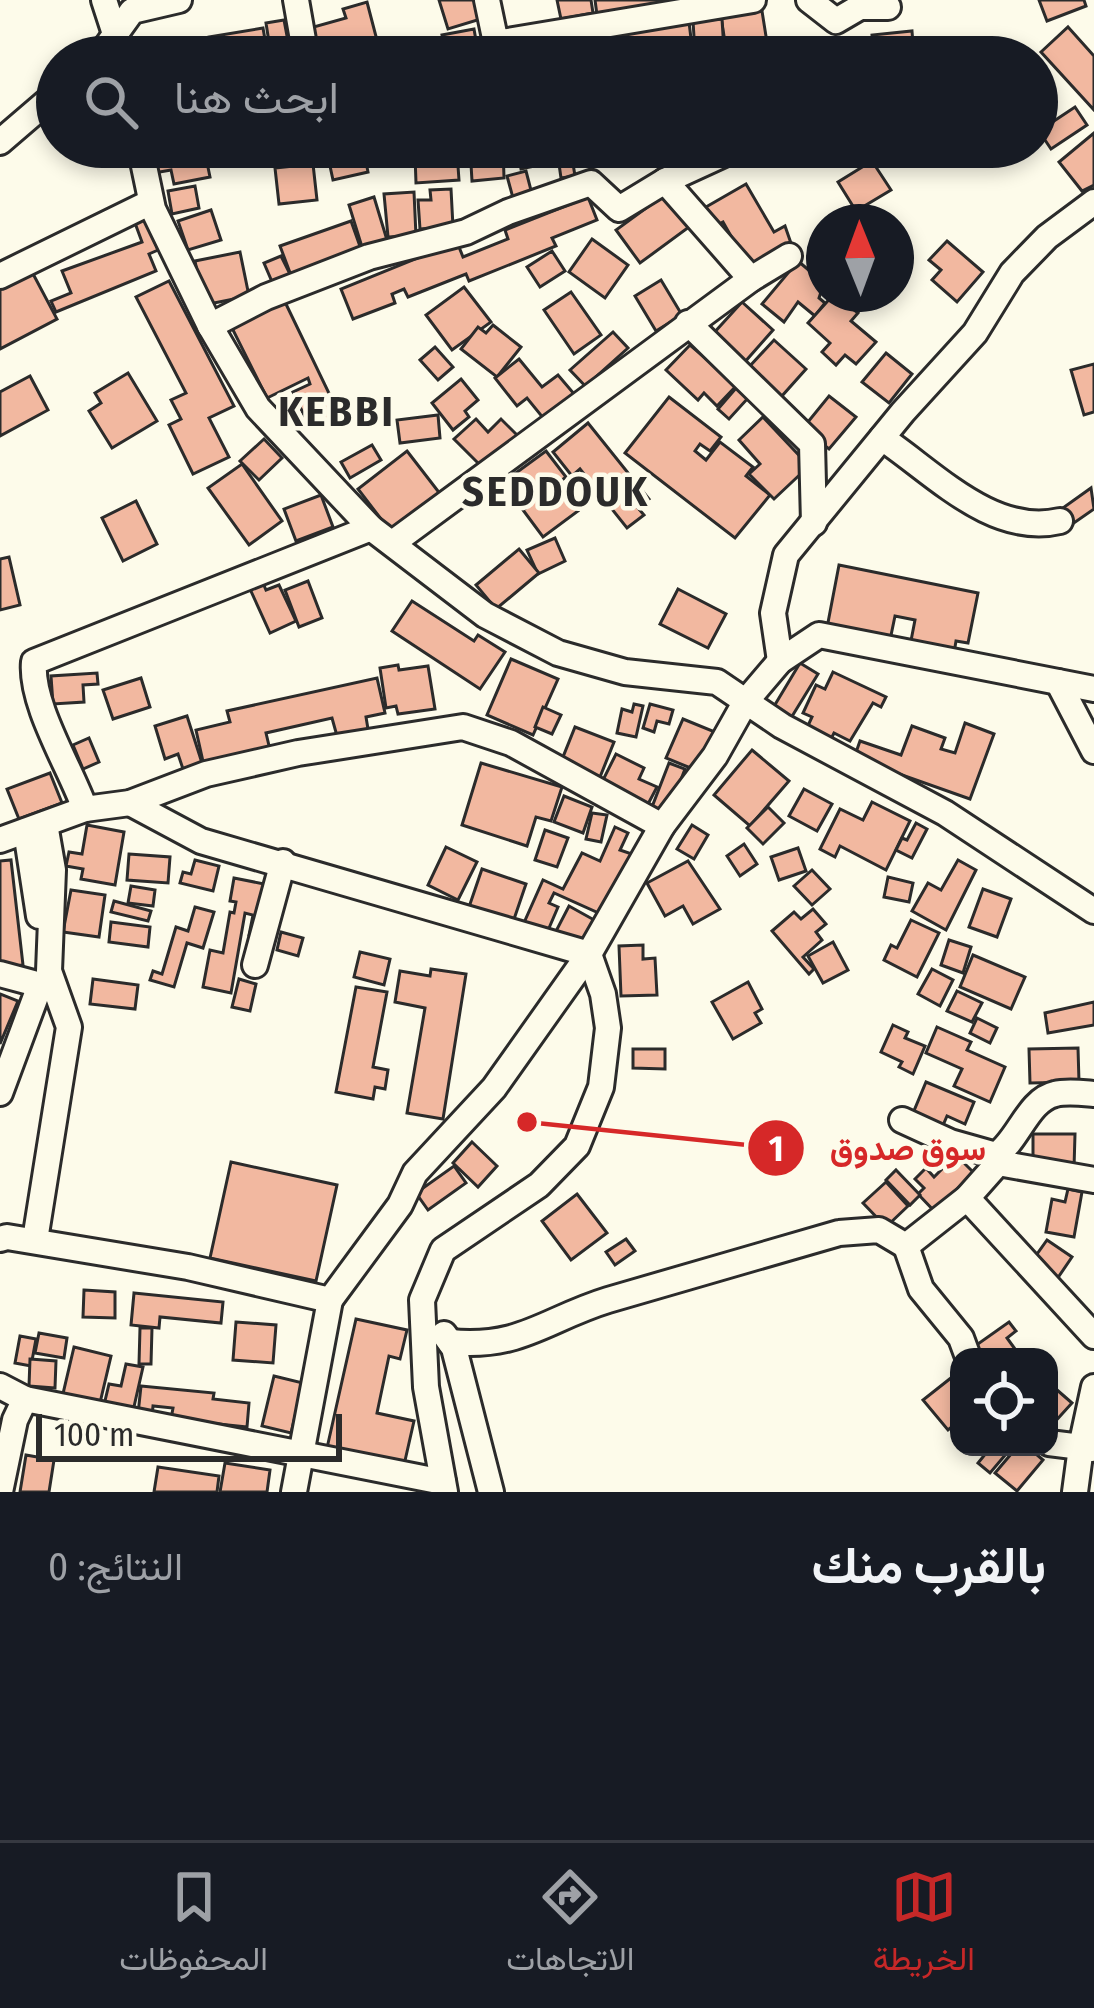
<!DOCTYPE html>
<html lang="ar">
<head>
<meta charset="utf-8">
<style>
	:root { --surface:#171b24; --page:#242831; --text:#f1f3f6; --muted:#9ea1a6; --line:#363941; --accent:#c62828 }
	body { margin:0; font-family:"Fira Sans Condensed",Vazirmatn,sans-serif; background:var(--page); color:var(--text); direction:rtl }
	.controls { position:absolute; right:36px; bottom:36px; display:grid; overflow:hidden; border-radius:24px; box-shadow:0 6px 18px #0003 }
	.controls button { width:108px; height:108px; display:grid; place-items:center; padding:0; border:0; border-bottom:3px solid var(--line); background:var(--surface); color:var(--text); font:60px sans-serif }
	.compass { position:absolute; left:806px; top:204px; width:108px; height:108px; border-radius:50%; background:var(--surface); box-shadow:0 6px 18px #0003; rotate:359deg }
	.scale { position:absolute; left:36px; bottom:30px; width:306px; box-sizing:border-box; padding-left:12px; border:6px solid #2b2b2b; border-top:0; font-size:33px; line-height:42px; white-space:nowrap; color:#2b2b2b; -webkit-text-stroke:9px #fdfbea; paint-order:stroke }
	.list { margin:0; padding:0; list-style:none }
	h2 { display:flex; justify-content:space-between; align-items:center; height:156px; margin:0; padding:0 48px; font-size:51px }
	h2 small { font-size:39px; font-weight:400; color:var(--muted) }
	.icon { flex:none; width:66px; height:66px; fill:none; stroke:currentColor; stroke-width:2; stroke-linecap:round; stroke-linejoin:round }
	.map { position:relative; flex:none; width:1094px; height:1492px; overflow:hidden; direction:ltr }
	.search { position:absolute; background:var(--surface); box-shadow:0 6px 18px #0003; left:36px; right:36px; top:36px; height:132px; display:flex; align-items:center; gap:30px; box-sizing:border-box; padding:0 42px; border-radius:66px; color:var(--muted); font-size:45px }
	.sheet { height:348px; background:var(--surface) }
	nav { display:flex; justify-content:space-around; align-items:center; box-sizing:border-box; height:168px; border-top:3px solid var(--line); background:var(--surface); font-size:33px; color:var(--muted) }
	nav a { display:grid; justify-items:center; gap:6px }
	nav .on { color:var(--accent) }
	.map>svg:first-child { display:block }
	.building { fill:#f2b8a0; stroke:#2b2b2b; stroke-width:3 }
	.lines { fill:none; stroke-linecap:round; stroke-linejoin:round }
	.minor-casing { stroke:#2b2b2b; stroke-width:30 }
	.minor { stroke:#fdfbea; stroke-width:24 }
	.labels { text-anchor:middle; dominant-baseline:central; stroke-width:9; stroke-linejoin:round; paint-order:stroke }
	.district-label { font-size:42px; font-weight:bold; letter-spacing:3px; fill:#2b2b2b; stroke:#fdfbea }
	.leader { fill:none; stroke:#d62828; stroke-width:4.5 }
	.callout-dot { fill:#d62828; stroke:#fdfbea; stroke-width:4.5 }
	.mark-label { font-size:36px; text-anchor:middle; font-weight:bold; fill:#fff }
	.callout-label { font-size:33px; text-anchor:middle; font-weight:bold; fill:#d62828; stroke:#fdfbea; stroke-width:9; stroke-linejoin:round; paint-order:stroke }
</style>
</head>
<body>
<div class="map">
<svg width="1094" height="1492" viewBox="0 0 1094 1492">
	<rect width="100%" height="100%" fill="#fdfbea"/>
	<g class="building">
		<polygon points="439,0 479,0 484,18 448,29"/>
		<polygon points="557,0 591,0 593,13 561,19"/>
		<polygon points="595,0 675,0 676,2 597,15"/>
		<polygon points="1039,0 1084,0 1086,6 1047,21"/>
		<polygon points="367,2 378,44 318,57 310,28 346,18 343,9"/>
		<polygon points="762,11 768,49 727,55 721,17"/>
		<polygon points="722,19 724,51 695,53 693,21"/>
		<polygon points="284,20 290,52 271,55 266,23"/>
		<polygon points="689,22 693,55 624,57 621,31"/>
		<polygon points="1068,27 1094,56 1094,110 1041,52"/>
		<polygon points="263,28 268,57 212,57 209,37"/>
		<polygon points="474,29 478,52 489,49 490,57 442,57 447,56 442,35"/>
		<polygon points="617,30 622,57 593,57 589,35"/>
		<polygon points="912,31 914,57 874,57 872,35"/>
		<polygon points="586,43 588,57 548,57 546,48"/>
		<rect x="386" y="47" width="38" height="10"/>
		<polygon points="1075,107 1087,125 1051,149 1039,131"/>
		<polygon points="1094,133 1094,185 1082,191 1059,162"/>
		<polygon points="264,147 305,147 306,150 269,162"/>
		<polygon points="348,147 363,147 368,172 333,180 327,152"/>
		<polygon points="470,147 503,147 504,178 472,181"/>
		<polygon points="517,147 554,147 557,161 521,169"/>
		<polygon points="566,147 601,147 571,151 575,176 561,178 558,157 567,156"/>
		<polygon points="457,152 459,180 416,183 415,155"/>
		<polygon points="205,153 210,177 174,184 171,170 154,173 153,164"/>
		<polygon points="872,161 891,190 856,211 838,182"/>
		<polygon points="313,164 317,200 279,204 275,168"/>
		<polygon points="526,171 532,194 513,198 507,176"/>
		<polygon points="746,184 774,232 785,226 793,249 749,268 723,222 717,225 706,207"/>
		<polygon points="195,186 199,208 172,214 168,191"/>
		<polygon points="451,189 453,227 420,229 418,200 431,200 430,190"/>
		<polygon points="414,192 416,236 388,237 384,194"/>
		<polygon points="664,195 689,227 640,263 616,230"/>
		<polygon points="374,197 387,240 362,247 349,205"/>
		<polygon points="588,197 597,220 552,238 556,246 469,281 466,274 408,297 404,289 392,294 395,303 353,319 341,289 457,242 463,257 508,239 505,230"/>
		<polygon points="211,210 221,240 188,250 178,221"/>
		<polygon points="145,218 158,250 149,254 156,271 56,312 51,301 71,293 62,271 142,242 135,223"/>
		<polygon points="351,221 362,252 292,278 280,246"/>
		<polygon points="592,239 628,265 605,298 569,272"/>
		<polygon points="947,241 983,272 957,302 932,280 941,270 929,260"/>
		<polygon points="552,251 565,271 540,287 527,267"/>
		<polygon points="240,252 249,296 204,305 195,261"/>
		<polygon points="281,256 291,276 273,284 264,263"/>
		<polygon points="798,261 824,283 819,298 825,303 815,316 798,302 784,322 762,304"/>
		<polygon points="31,270 57,319 0,349 0,286"/>
		<polygon points="661,280 682,315 656,331 635,296"/>
		<polygon points="169,281 234,406 209,418 229,457 193,474 169,425 181,419 171,400 186,393 136,297"/>
		<polygon points="464,287 491,322 452,350 426,315"/>
		<polygon points="571,292 601,335 574,354 544,310"/>
		<polygon points="834,294 858,313 851,321 876,342 856,364 845,355 836,365 822,352 830,343 808,323"/>
		<polygon points="285,302 339,414 310,428 293,392 310,384 308,378 267,398 232,328"/>
		<polygon points="742,302 773,330 743,364 712,335"/>
		<polygon points="493,325 521,347 497,377 461,349 478,327 486,333"/>
		<polygon points="613,332 628,348 597,376 601,379 589,390 570,370"/>
		<polygon points="774,340 806,369 781,397 749,367"/>
		<polygon points="690,345 737,385 717,406 704,393 698,400 666,370"/>
		<polygon points="435,347 453,367 438,380 420,360"/>
		<polygon points="886,353 912,374 889,403 862,382"/>
		<polygon points="519,359 542,387 558,375 575,395 544,419 527,398 517,406 495,378"/>
		<polygon points="1094,364 1094,412 1084,415 1071,370"/>
		<polygon points="128,373 157,421 112,448 89,411 101,403 95,393"/>
		<polygon points="30,376 48,410 0,436 0,392"/>
		<polygon points="461,379 478,400 465,411 469,417 453,430 432,403"/>
		<polygon points="737,387 749,397 729,419 718,409"/>
		<polygon points="829,396 856,417 829,449 803,428"/>
		<polygon points="669,397 721,437 710,451 700,444 695,451 706,460 720,442 753,467 746,476 770,495 735,538 625,453"/>
		<polygon points="438,415 440,438 400,443 397,420"/>
		<polygon points="763,417 809,466 774,499 749,474 760,464 739,440"/>
		<polygon points="476,419 488,432 501,419 520,438 486,471 454,439"/>
		<polygon points="588,423 649,499 638,508 644,515 627,528 580,469 572,476 553,452"/>
		<polygon points="264,439 282,458 259,480 240,461"/>
		<polygon points="372,445 381,460 350,478 341,462"/>
		<polygon points="407,451 441,495 391,532 358,489"/>
		<polygon points="546,451 566,477 558,483 578,511 543,537 523,510 530,505 509,478"/>
		<polygon points="242,464 282,521 249,545 208,488"/>
		<polygon points="1091,488 1094,509 1071,525 1060,510"/>
		<polygon points="321,495 333,527 296,541 284,509"/>
		<polygon points="136,501 157,544 123,561 102,518"/>
		<polygon points="555,538 565,561 538,574 527,550"/>
		<polygon points="519,549 539,573 496,609 476,585"/>
		<polygon points="9,557 20,605 0,610 0,559"/>
		<polygon points="839,565 978,593 968,643 956,641 953,659 909,651 915,620 895,616 889,645 826,633"/>
		<polygon points="308,581 322,618 299,627 285,590"/>
		<polygon points="263,583 266,590 279,585 296,621 270,633 250,589"/>
		<polygon points="678,589 726,614 708,648 660,624"/>
		<polygon points="412,601 474,641 478,635 505,652 480,689 392,631"/>
		<polygon points="511,659 558,679 533,735 487,715"/>
		<polygon points="800,663 818,674 791,718 773,708"/>
		<polygon points="398,665 399,670 428,666 435,709 398,714 396,706 386,708 380,668"/>
		<polygon points="833,672 886,697 881,707 873,703 850,741 834,733 830,741 806,730 812,717 803,713 816,685 825,689"/>
		<polygon points="97,673 98,684 83,685 84,702 53,704 51,676"/>
		<polygon points="141,678 150,707 113,719 103,690"/>
		<polygon points="377,678 385,713 366,717 368,729 337,736 332,718 266,733 270,750 204,766 196,730 230,722 227,711"/>
		<polygon points="634,704 643,706 636,737 617,733 622,709 632,712"/>
		<polygon points="650,704 673,710 669,724 657,721 654,732 643,728"/>
		<polygon points="543,707 561,715 552,734 535,727"/>
		<polygon points="187,716 202,763 183,769 178,754 165,759 155,726"/>
		<polygon points="683,719 715,732 698,771 666,758"/>
		<polygon points="965,723 994,734 970,799 854,758 860,741 901,755 912,726 945,738 941,749 955,753"/>
		<polygon points="575,727 614,742 600,777 561,762"/>
		<polygon points="89,738 99,762 83,769 73,745"/>
		<polygon points="752,750 789,781 750,826 714,795"/>
		<polygon points="616,754 644,768 639,779 657,787 647,806 601,784"/>
		<polygon points="481,763 562,787 551,821 536,817 527,846 462,825"/>
		<polygon points="669,763 685,769 668,813 652,807"/>
		<polygon points="50,773 62,803 19,819 7,789"/>
		<polygon points="804,789 832,804 817,831 789,816"/>
		<polygon points="564,796 592,807 583,833 554,822"/>
		<polygon points="872,802 910,821 886,870 840,846 835,857 820,849 840,809 863,820"/>
		<polygon points="768,807 784,823 763,844 747,828"/>
		<polygon points="592,813 607,815 601,842 586,839"/>
		<polygon points="916,823 927,829 912,858 896,850 902,838 907,840"/>
		<polygon points="87,825 124,832 115,885 81,879 83,869 66,866 69,852 82,854"/>
		<polygon points="692,825 708,835 694,859 677,849"/>
		<polygon points="615,827 628,833 620,850 632,854 601,914 554,893 549,903 558,907 546,935 523,925 543,880 563,889 582,853 600,861"/>
		<polygon points="545,830 568,838 557,867 535,860"/>
		<polygon points="744,844 757,864 740,876 727,856"/>
		<polygon points="446,847 477,862 458,900 428,885"/>
		<polygon points="798,848 806,871 779,880 771,857"/>
		<polygon points="129,854 170,857 168,883 127,880"/>
		<polygon points="11,860 23,965 0,968 0,861"/>
		<polygon points="195,860 219,866 213,891 180,883 183,872 191,874"/>
		<polygon points="958,860 976,870 946,930 912,911 928,883 941,890"/>
		<polygon points="688,861 720,909 693,924 683,906 665,916 647,883"/>
		<polygon points="482,869 526,884 513,922 469,907"/>
		<polygon points="812,870 830,889 812,905 794,886"/>
		<polygon points="888,877 913,883 909,902 884,897"/>
		<polygon points="234,878 269,885 259,937 249,935 253,915 245,913 231,993 203,987 210,950 223,953 230,912 234,913 236,902 230,901"/>
		<polygon points="131,886 155,890 153,906 128,903"/>
		<polygon points="983,889 1011,899 997,937 969,927"/>
		<polygon points="71,890 105,895 99,937 63,932"/>
		<polygon points="114,901 151,911 148,921 111,912"/>
		<polygon points="569,906 596,921 581,949 554,935"/>
		<polygon points="195,907 214,912 203,948 187,943 174,987 150,980 153,971 162,974 176,927 188,931"/>
		<polygon points="813,909 826,924 816,932 822,940 803,957 814,969 809,974 772,931 794,912 801,919"/>
		<polygon points="911,920 939,933 917,977 884,960 891,945 897,948"/>
		<polygon points="111,922 150,927 148,947 109,942"/>
		<polygon points="281,932 303,938 298,956 277,950"/>
		<polygon points="949,940 971,947 963,973 941,965"/>
		<polygon points="833,942 848,970 823,983 808,956"/>
		<polygon points="643,945 643,959 655,958 657,995 621,996 619,946"/>
		<polygon points="360,952 390,959 384,985 354,977"/>
		<polygon points="973,955 1025,977 1011,1009 960,987"/>
		<polygon points="431,969 466,974 443,1119 407,1113 425,1008 395,1002 400,971 430,976"/>
		<polygon points="932,969 953,980 940,1006 918,994"/>
		<polygon points="93,979 138,985 135,1009 90,1004"/>
		<polygon points="239,979 256,984 250,1011 232,1007"/>
		<polygon points="748,982 762,1009 755,1013 761,1023 733,1039 712,1002"/>
		<polygon points="356,987 387,992 373,1067 388,1070 385,1089 375,1087 373,1099 336,1092"/>
		<polygon points="957,991 982,1003 972,1022 947,1011"/>
		<polygon points="0,994 18,1001 0,1044"/>
		<polygon points="1094,1002 1094,1025 1048,1033 1045,1013"/>
		<polygon points="977,1018 997,1028 990,1043 970,1033"/>
		<polygon points="893,1025 908,1032 905,1038 925,1046 913,1074 899,1067 902,1062 881,1052"/>
		<polygon points="937,1027 971,1042 967,1050 1005,1067 990,1102 954,1086 962,1069 926,1053"/>
		<polygon points="1078,1048 1079,1082 1030,1083 1029,1049"/>
		<polygon points="633,1049 665,1049 665,1069 633,1068"/>
		<polygon points="926,1082 974,1102 965,1124 947,1116 941,1130 911,1118"/>
		<polygon points="1033,1134 1075,1134 1074,1168 1033,1167"/>
		<polygon points="472,1142 497,1166 478,1187 453,1163"/>
		<polygon points="956,1155 978,1177 939,1216 918,1194 924,1188 915,1179 926,1168 934,1177"/>
		<polygon points="231,1162 337,1185 316,1281 210,1258"/>
		<polygon points="454,1166 466,1183 428,1210 416,1193"/>
		<polygon points="896,1170 920,1195 910,1205 886,1180"/>
		<polygon points="886,1182 908,1206 886,1227 863,1203"/>
		<polygon points="1068,1189 1082,1192 1074,1237 1046,1232 1052,1199 1065,1202"/>
		<polygon points="577,1194 607,1233 571,1260 542,1221"/>
		<polygon points="626,1239 635,1251 615,1265 606,1252"/>
		<polygon points="1047,1240 1072,1257 1055,1282 1030,1264"/>
		<polygon points="84,1290 115,1292 115,1318 83,1317"/>
		<polygon points="134,1293 223,1302 221,1323 160,1317 159,1328 131,1325"/>
		<polygon points="356,1319 407,1330 400,1359 389,1356 377,1413 414,1421 404,1465 327,1448"/>
		<polygon points="236,1322 276,1325 273,1363 233,1360"/>
		<polygon points="1009,1322 1016,1331 1007,1338 1015,1349 1004,1357 983,1357 975,1346"/>
		<polygon points="140,1328 152,1328 151,1364 139,1364"/>
		<polygon points="39,1333 67,1338 64,1358 35,1353"/>
		<polygon points="20,1336 36,1339 31,1366 15,1363"/>
		<polygon points="74,1347 111,1356 99,1407 62,1398"/>
		<polygon points="30,1359 56,1361 55,1388 29,1386"/>
		<polygon points="126,1364 143,1367 133,1411 104,1405 109,1384 121,1386"/>
		<polygon points="956,1374 959,1378 959,1421 948,1430 923,1400"/>
		<polygon points="274,1376 303,1383 291,1433 262,1426"/>
		<polygon points="1049,1383 1072,1403 1052,1425 1049,1423"/>
		<polygon points="141,1386 214,1393 213,1399 249,1403 247,1427 171,1419 173,1408 153,1406 152,1416 138,1414"/>
		<polygon points="991,1447 1012,1447 990,1473 978,1463"/>
		<polygon points="1017,1447 1028,1447 1043,1460 1017,1491 995,1473"/>
		<polygon points="26,1455 54,1460 49,1492 20,1492"/>
		<polygon points="225,1463 270,1470 267,1492 220,1492"/>
		<polygon points="158,1467 219,1476 217,1492 154,1492"/>
	</g>
	<g class="lines">
		<defs>
			<g id="minor">
				<polyline points="104,0 118,43"/>
				<polyline points="296,0 306,57"/>
				<polyline points="487,0 496,43 753,0"/>
				<polyline points="809,0 836,21 860,7 888,7"/>
				<polyline points="99,57 132,11 179,0"/>
				<polyline points="0,142 57,93"/>
				<polyline points="140,147 153,209 210,326 258,408 371,528 485,615 558,653 625,672 717,682 782,726 945,813 1094,911"/>
				<polyline points="665,181 751,279 789,256"/>
				<polyline points="0,276 151,202"/>
				<polyline points="688,323 812,444 814,523"/>
				<polyline points="210,326 266,297 369,257 466,232 508,212 591,183 619,209 665,181 739,147"/>
				<path d="M882 438C934 473 993 537 1060 521"/>
				<polyline points="394,542 751,279"/>
				<polyline points="780,661 773,613 786,555 903,412 975,333 1012,273 1047,237 1094,202"/>
				<polyline points="1058,682 1094,751"/>
				<polyline points="130,803 201,841 589,954 662,826"/>
				<path d="M85 809C70 767 30 704 34 662L371 528"/>
				<polyline points="26,831 39,916"/>
				<polyline points="0,840 85,809 130,803 206,774 298,753 463,727 511,743 662,826 715,756 746,701 780,661 819,635 1094,689"/>
				<polyline points="255,965 283,862"/>
				<polyline points="0,974 37,984 36,996 0,1093"/>
				<polyline points="902,1120 950,1142 996,1155"/>
				<polyline points="998,1163 1094,1180"/>
				<polyline points="967,1198 1094,1336"/>
				<polyline points="0,1239 7,1237 188,1267 330,1300 400,1205 415,1173 494,1088 589,954"/>
				<polyline points="35,1240 69,1027 49,971 53,870 45,824"/>
				<polyline points="906,1246 921,1289 961,1338 968,1357"/>
				<polyline points="444,1334 454,1348 491,1492"/>
				<path d="M450 1342C521 1349 546 1319 608 1300 685 1277 762 1255 839 1233L879 1230 906 1246 967 1198 998 1163 996 1155C1018 1141 1028 1100 1055 1094 1067 1091 1082 1093 1094 1094"/>
				<polyline points="0,1386 25,1399"/>
				<polyline points="1049,1443 1081,1447 1094,1387"/>
				<polyline points="0,1492 15,1420 25,1399 443,1482"/>
				<polyline points="294,1492 330,1300"/>
				<polyline points="445,1492 426,1387 422,1300 443,1250 539,1185 577,1146 601,1087 608,1028 603,994 589,954"/>
				<polyline points="1075,1492 1081,1447 1092,1449"/>
			</g>
		</defs>
		<use href="#minor" class="minor-casing"/>
		<use href="#minor" class="minor"/>
	</g>
	<g class="labels">
		<g class="district-label">
			<text x="337" y="412">KEBBI</text>
			<text x="556" y="492">SEDDOUK</text>
		</g>
	</g>
	<path class="leader" d="M527 1122L776 1148"/>
	<g class="callout-dot">
		<circle cx="527" cy="1122" r="12"/>
		<circle cx="776" cy="1148" r="30"/>
	</g>
	<g class="mark-label">
		<text x="776" y="1161">1</text>
	</g>
	<g class="callout-label">
		<text x="908" y="1160">سوق صدوق</text>
	</g>
</svg>
<div class="controls">
<button><svg class="icon" aria-label="locate" viewBox="0 0 24 24"><circle cx="12" cy="12" r="6"/><path d="M12 2v4M12 18v4M2 12h4M18 12h4"/></svg></button>
</div>
<svg class="compass" viewBox="-18 -18 36 36"><path d="M0-13l5 13h-10z" fill="#e53935"/><path d="M0 13l5-13h-10z" fill="#9ea1a6"/></svg>
<div class="scale">100 m</div>
<div class="search"><svg class="icon" aria-label="search" viewBox="0 0 24 24"><circle cx="10" cy="10" r="6"/><path d="M15 15l6 6"/></svg>ابحث هنا</div>
</div>
<section class="sheet">
<h2>بالقرب منك<small>النتائج: 0</small></h2>
<ul class="list">
</ul>
</section>
<nav>
<a class="on"><svg class="icon" aria-label="map" viewBox="0 0 24 24"><path d="M3 6l6-2 6 2 6-2v14l-6 2-6-2-6 2zM9 4v14M15 6v14"/></svg>الخريطة</a>
<a><svg class="icon" aria-label="directions" viewBox="0 0 24 24"><path d="M12 3l9 9-9 9-9-9zM9 14v-3h6M13 9l2 2-2 2"/></svg>الاتجاهات</a>
<a><svg class="icon" aria-label="saved" viewBox="0 0 24 24"><path d="M7 4h10v16l-5-4-5 4z"/></svg>المحفوظات</a>
</nav>
</body>
</html>
